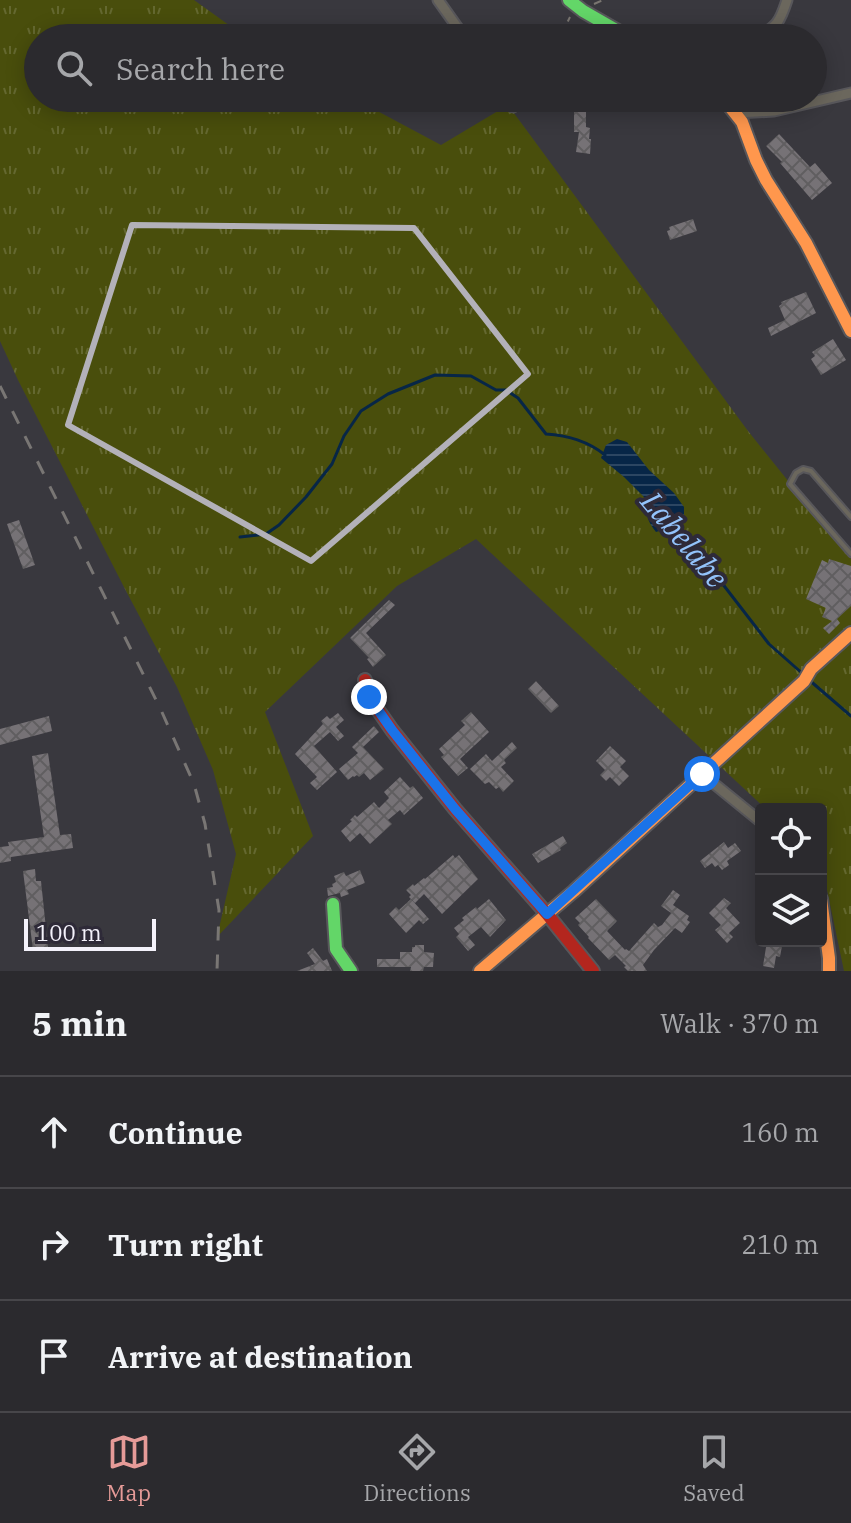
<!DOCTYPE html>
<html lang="en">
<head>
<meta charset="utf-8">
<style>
	:root { --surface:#2b2a2e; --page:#37363a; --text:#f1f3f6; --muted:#a6a7aa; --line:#47464a; --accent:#e69b98 }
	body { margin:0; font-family:"IBM Plex Serif",serif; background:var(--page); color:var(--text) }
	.controls { position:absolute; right:24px; bottom:24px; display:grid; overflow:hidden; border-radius:8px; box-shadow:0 4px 20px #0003 }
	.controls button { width:72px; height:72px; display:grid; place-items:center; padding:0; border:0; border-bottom:2px solid var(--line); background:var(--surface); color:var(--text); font:40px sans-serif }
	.scale { position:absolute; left:24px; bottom:20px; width:132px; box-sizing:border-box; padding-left:8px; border:4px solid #f4f2fb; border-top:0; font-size:22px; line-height:28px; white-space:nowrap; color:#f4f2fb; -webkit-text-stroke:6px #2e2a38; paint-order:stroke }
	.stop { position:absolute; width:24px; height:24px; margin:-18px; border:6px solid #1a73e8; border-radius:50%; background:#fff }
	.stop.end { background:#1a73e8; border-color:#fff; box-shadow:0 2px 8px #0008 }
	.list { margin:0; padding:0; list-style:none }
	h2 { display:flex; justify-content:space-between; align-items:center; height:104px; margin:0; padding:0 32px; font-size:34px }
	h2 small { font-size:26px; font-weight:400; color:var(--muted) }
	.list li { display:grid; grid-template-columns:52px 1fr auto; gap:24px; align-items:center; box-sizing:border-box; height:112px; padding:0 32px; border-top:2px solid var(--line) }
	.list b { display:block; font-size:30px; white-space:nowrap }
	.list em { font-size:26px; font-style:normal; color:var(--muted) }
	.icon { flex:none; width:44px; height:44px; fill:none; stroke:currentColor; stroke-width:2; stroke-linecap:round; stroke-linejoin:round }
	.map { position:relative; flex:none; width:851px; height:971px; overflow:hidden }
	.search { position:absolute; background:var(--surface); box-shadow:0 4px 20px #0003; left:24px; right:24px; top:24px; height:88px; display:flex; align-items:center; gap:20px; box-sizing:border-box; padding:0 28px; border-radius:44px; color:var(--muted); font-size:30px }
	.sheet { height:440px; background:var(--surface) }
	nav { display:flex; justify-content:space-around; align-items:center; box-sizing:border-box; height:112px; border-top:2px solid var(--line); background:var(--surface); font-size:22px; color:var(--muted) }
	nav a { display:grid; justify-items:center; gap:4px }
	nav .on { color:var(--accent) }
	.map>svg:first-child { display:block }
	.grass { fill:url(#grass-tufts) }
	.water { fill:url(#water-rules) }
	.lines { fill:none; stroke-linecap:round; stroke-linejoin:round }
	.stream { stroke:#072647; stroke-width:3 }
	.building { fill:url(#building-cross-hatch) }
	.lane-casing { stroke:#58575b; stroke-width:8 }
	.street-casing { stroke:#58575b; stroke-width:13 }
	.fast-casing { stroke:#58575b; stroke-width:16 }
	.slow-casing { stroke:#58575b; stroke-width:16 }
	.jam-casing { stroke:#58575b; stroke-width:16 }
	.path { stroke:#7a7671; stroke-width:2; stroke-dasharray:8 4; stroke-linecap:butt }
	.lane { stroke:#6b675d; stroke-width:4 }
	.street { stroke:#6b675d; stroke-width:9 }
	.fast { stroke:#63d668; stroke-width:12 }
	.slow { stroke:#ff974d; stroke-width:12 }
	.jam { stroke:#b3261e; stroke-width:12 }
	.rail { stroke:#797674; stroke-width:3; stroke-dasharray:14 14; stroke-linecap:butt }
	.route { stroke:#1a73e8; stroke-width:10 }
	.marked { fill:none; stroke:#b3b1b9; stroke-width:6; stroke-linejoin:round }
	.labels { text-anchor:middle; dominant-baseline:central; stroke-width:8; stroke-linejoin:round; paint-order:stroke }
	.water-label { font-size:30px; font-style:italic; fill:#93c3fb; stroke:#2e2a38 }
</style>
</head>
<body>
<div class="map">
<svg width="851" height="971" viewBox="0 0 851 971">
	<defs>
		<pattern id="grass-tufts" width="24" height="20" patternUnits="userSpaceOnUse" patternTransform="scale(2)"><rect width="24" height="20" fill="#494e0c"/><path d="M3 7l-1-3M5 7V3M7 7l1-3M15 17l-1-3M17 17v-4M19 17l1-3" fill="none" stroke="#646830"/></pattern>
		<pattern id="water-rules" width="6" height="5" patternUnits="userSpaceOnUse" patternTransform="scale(2)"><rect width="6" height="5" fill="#072647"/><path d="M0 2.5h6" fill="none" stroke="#2c4662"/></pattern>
		<pattern id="building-cross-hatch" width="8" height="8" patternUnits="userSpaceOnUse" patternTransform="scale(2)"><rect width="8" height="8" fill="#767276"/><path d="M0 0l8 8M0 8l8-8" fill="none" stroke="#605e60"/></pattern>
	</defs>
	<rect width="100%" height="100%" fill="#39383e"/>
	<polygon class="grass" points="0,0 194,0 247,38 38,38 38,98 353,98 441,145 508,105 748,431 851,559 851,971 844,971 821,861 821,809 766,809 476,539 397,586 265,712 313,836 217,937 236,854 213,770 177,687 125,589 18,380 0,341"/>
	<path class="water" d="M617 439 627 442 649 470 674 493 684 507V519L668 528 656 532C647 521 646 514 647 500L624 477 601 458 606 445Z"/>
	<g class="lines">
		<g class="stream">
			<polyline points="674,521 769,644 803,674"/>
			<path d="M240 537 266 534 279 525 306 497 332 464 344 436 361 411 388 394 435 375 471 376 496 390H506L518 398 546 434C567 435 589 442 605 455"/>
			<polyline points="808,679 851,716"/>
		</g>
	</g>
	<g class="building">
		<polygon points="574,105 586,105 586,127 590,128 589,139 591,139 590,154 576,152 579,132 574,132"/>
		<polygon points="779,134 810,167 815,163 832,183 812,200 780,163 782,162 766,146"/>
		<polygon points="693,219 697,231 670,240 667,231 670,230 669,227"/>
		<polygon points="806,292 816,313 771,336 768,328 785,320 779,306 782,304 781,302"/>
		<polygon points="833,339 846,360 821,375 811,359 815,356 812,352"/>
		<polygon points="19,520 35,565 23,569 7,524"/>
		<polygon points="829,559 851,566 851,606 837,619 840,623 829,634 823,628 832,621 822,617 826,608 806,599 822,560 828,563"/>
		<polygon points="389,600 395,605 366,633 386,655 373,667 367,659 369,658 350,638"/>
		<polygon points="536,681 559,706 551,713 528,689"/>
		<polygon points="471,712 489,732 460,759 468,768 458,776 441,757 444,755 439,749 465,725 461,721"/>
		<polygon points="338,713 344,720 336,727 344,736 338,741 330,732 314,746 337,772 317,790 310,783 317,777 295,754 323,724 321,721 327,716 330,719"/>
		<polygon points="49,716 52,731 0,745 0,729"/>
		<polygon points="374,726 379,732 363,747 384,769 370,780 364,773 359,777 357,775 354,777 353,776 348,780 339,769 358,753 352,747"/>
		<polygon points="512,742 517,748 504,760 506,763 501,767 514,781 503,792 499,787 496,789 489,782 485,784 470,769 486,754 492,761"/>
		<polygon points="610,746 626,761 620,767 629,776 619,786 610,777 606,781 600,775 605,770 596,761"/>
		<polygon points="48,753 60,835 71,834 73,848 11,857 11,861 0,863 0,847 9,846 8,842 44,837 32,756"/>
		<polygon points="400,777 410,788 413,786 423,798 404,815 400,810 388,820 392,824 370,844 360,833 350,842 341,831 352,821 350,820 355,815 357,817 374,802 379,808 389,798 384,792"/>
		<polygon points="563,836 567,843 560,848 561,850 538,863 532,854"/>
		<polygon points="724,842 728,848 735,843 741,851 727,861 729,865 722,870 718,865 715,867 712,863 705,868 700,861"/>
		<polygon points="453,855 455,858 459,855 478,879 442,914 424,894 415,903 409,897 411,895 406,890 413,884 414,886 424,878 425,879"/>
		<polygon points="35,869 36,881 41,881 48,948 33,950 23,871"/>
		<polygon points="360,870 365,883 347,890 349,894 341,897 340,893 328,896 327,888 333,887 332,884 336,882 334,876 344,872 346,876"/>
		<polygon points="673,890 680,895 673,905 689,916 687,920 690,922 682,933 675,928 654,950 643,965 647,971 628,971 624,967 626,966 615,955 609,960 588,938 589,937 578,925 580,923 575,918 596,899 617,921 607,931 625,950 626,949 629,951 654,923 658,927 662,925 671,913 661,906"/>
		<polygon points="724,898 731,903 726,908 740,923 729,933 733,937 727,943 715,930 721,925 709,913"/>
		<polygon points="411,899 429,919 423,924 419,920 406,933 389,914 396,907 399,910"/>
		<polygon points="489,899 506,920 490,937 481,927 468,937 475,945 468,951 456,937 459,934 454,928 464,920 462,918 476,907 477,909"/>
		<polygon points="767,941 779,942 779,945 782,946 780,957 776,956 774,968 763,966"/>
		<polygon points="415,945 424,945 424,952 434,953 433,967 424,967 423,971 410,971 411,967 377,967 377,959 400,959 400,952 412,952 412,947 415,947"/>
		<polygon points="313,948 323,961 327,959 332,971 297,971 315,964 307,953"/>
	</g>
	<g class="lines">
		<defs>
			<polyline id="lane" points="851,517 811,471 803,469 796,473 790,484 851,554"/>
			<g id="street">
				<polyline points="438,0 465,38"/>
				<path d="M756 38C777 27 780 22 787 0"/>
				<polyline points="507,98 513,107"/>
				<polyline points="736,113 774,111 851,93"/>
				<polyline points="702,774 761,822"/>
			</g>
			<g id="fast">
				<polyline points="569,0 583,11 630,38"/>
				<polyline points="333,904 336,949 351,971"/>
			</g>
			<g id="slow">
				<polyline points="723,98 742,122 756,160 766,180 806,243 851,331"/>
				<polyline points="821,899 829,958 829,971"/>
				<polyline points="480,971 574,891 804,681 811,669 851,633"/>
			</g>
			<polyline id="jam" points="365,680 369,697 392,730 455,809 547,914 593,971"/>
		</defs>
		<use href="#lane" class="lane-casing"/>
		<use href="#street" class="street-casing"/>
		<use href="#fast" class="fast-casing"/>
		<use href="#slow" class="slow-casing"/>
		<use href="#jam" class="jam-casing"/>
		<g class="path">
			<polyline points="594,4 603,0"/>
			<polyline points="551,38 565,27 570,17"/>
		</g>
		<use href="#lane" class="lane"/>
		<use href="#street" class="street"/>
		<use href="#fast" class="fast"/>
		<use href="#slow" class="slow"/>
		<use href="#jam" class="jam"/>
		<polyline class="rail" points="0,386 161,710 194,784 205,824 219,910 217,971"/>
	</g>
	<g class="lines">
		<polyline class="route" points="369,697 392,730 455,809 547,914 702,774"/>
	</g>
	<path class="marked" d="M132 225 414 228 528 374 311 561 68 425Z"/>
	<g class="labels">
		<g class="water-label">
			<text transform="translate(685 539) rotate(50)">Labelabe</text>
		</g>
	</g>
</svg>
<div class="controls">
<button><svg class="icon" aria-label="locate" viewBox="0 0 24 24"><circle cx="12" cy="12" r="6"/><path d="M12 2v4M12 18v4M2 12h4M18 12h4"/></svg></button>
<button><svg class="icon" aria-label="layers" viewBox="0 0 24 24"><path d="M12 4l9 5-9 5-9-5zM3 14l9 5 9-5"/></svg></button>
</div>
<div class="scale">100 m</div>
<div class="stop" style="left:702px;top:774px"></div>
<div class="stop end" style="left:369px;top:697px"></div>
<div class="search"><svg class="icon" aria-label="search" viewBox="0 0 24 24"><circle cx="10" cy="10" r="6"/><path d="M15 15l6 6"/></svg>Search here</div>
</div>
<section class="sheet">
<h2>5 min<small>Walk · 370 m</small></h2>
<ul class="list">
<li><svg class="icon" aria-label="ahead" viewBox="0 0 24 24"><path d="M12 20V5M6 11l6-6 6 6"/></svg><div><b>Continue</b></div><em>160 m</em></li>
<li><svg class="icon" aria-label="right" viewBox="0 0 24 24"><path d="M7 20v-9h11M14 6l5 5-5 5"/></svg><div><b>Turn right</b></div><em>210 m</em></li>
<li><svg class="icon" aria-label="arrive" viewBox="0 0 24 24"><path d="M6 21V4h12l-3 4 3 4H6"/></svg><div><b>Arrive at destination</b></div></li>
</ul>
</section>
<nav>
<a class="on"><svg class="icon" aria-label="map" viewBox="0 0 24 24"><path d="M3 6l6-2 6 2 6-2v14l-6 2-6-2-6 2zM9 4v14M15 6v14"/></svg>Map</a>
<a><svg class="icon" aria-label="directions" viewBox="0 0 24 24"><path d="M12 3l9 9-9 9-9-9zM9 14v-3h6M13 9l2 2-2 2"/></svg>Directions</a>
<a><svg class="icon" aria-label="saved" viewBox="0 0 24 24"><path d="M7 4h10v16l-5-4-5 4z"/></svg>Saved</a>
</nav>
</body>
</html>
